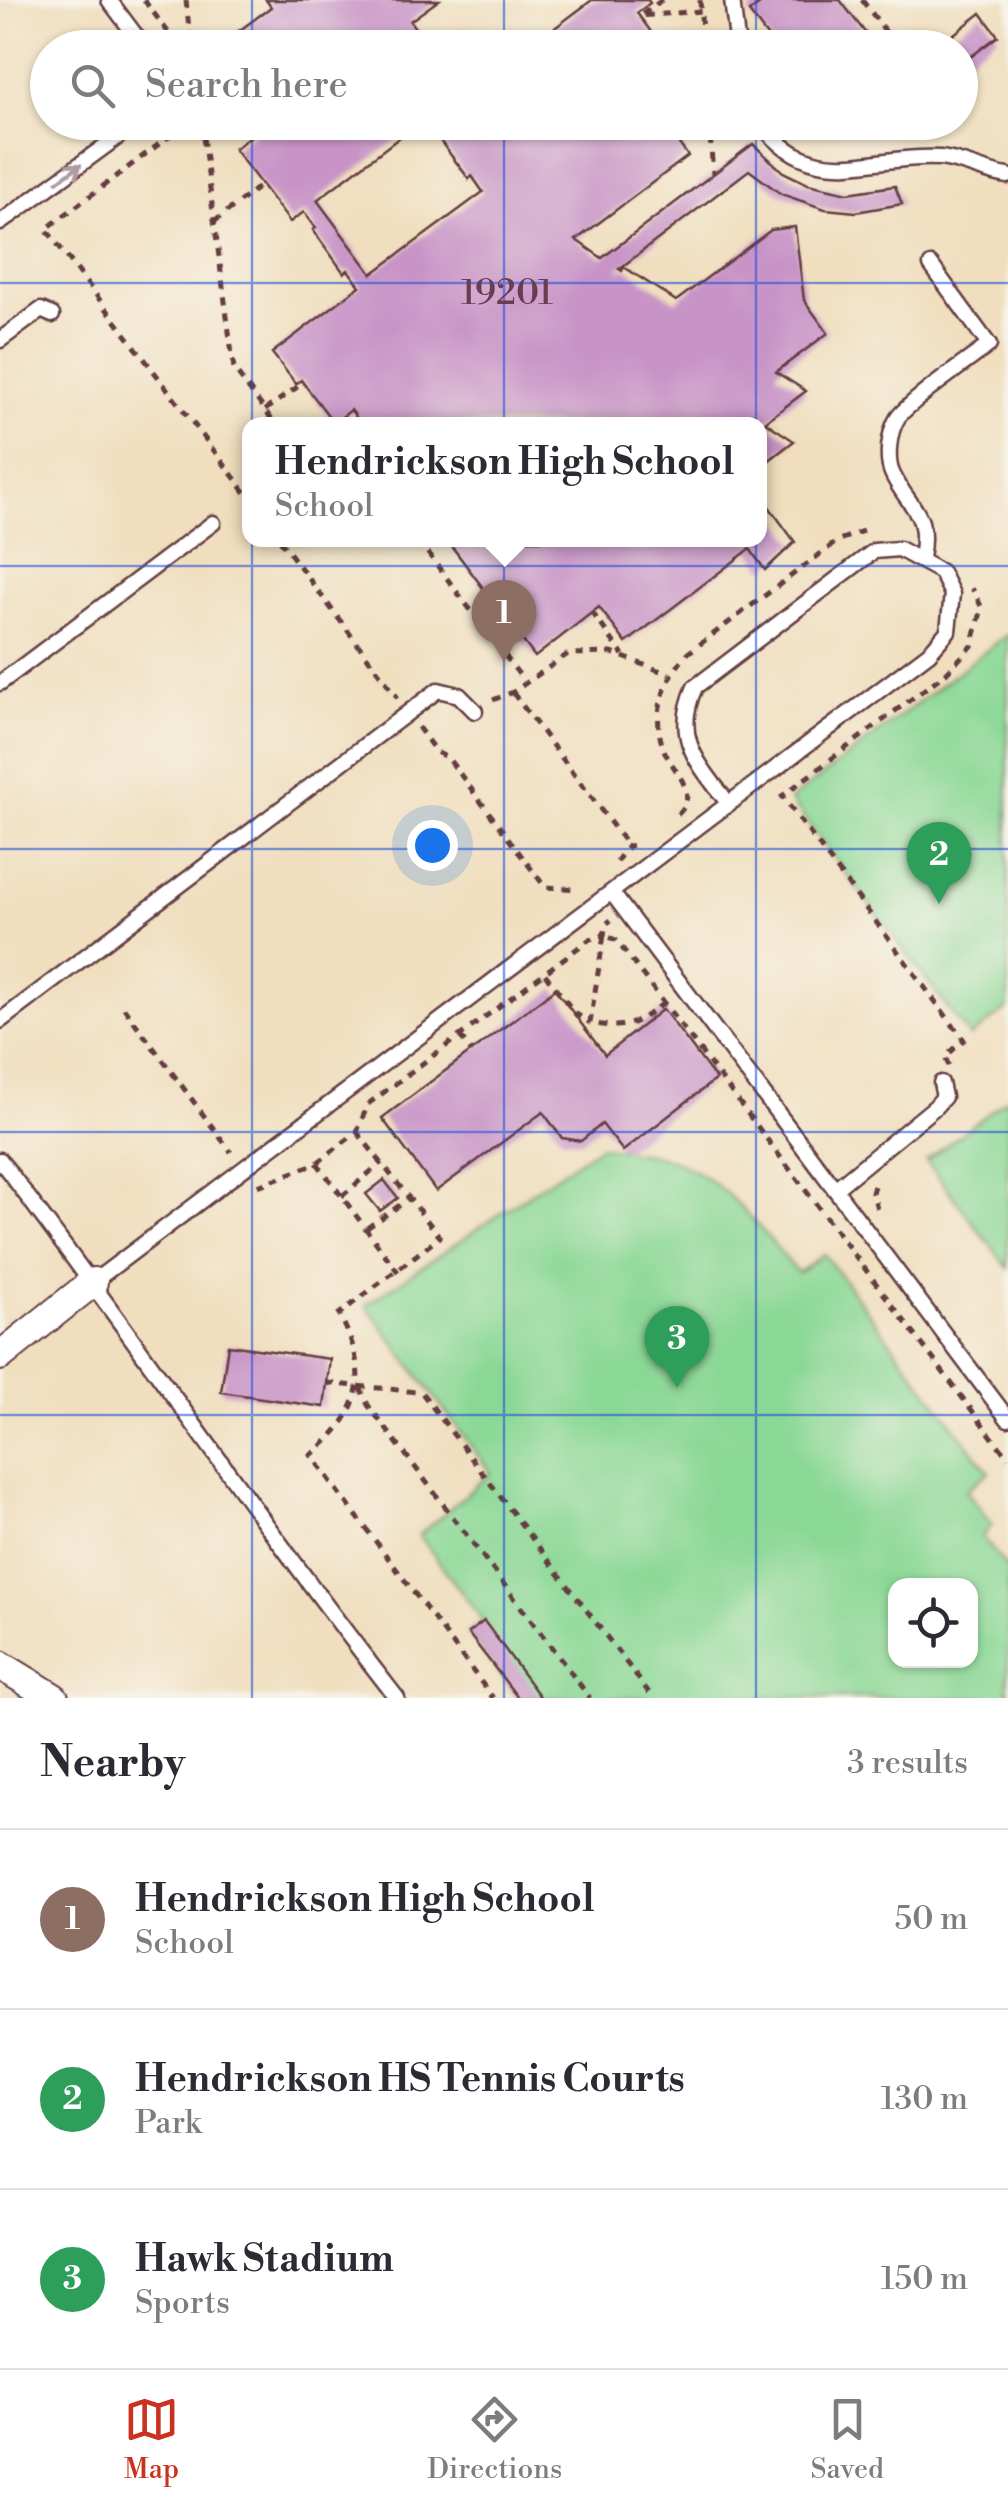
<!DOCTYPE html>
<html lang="en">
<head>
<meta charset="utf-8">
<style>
	:root { --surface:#fff; --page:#f2f2f3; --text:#2b2b33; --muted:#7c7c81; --line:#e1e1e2; --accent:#c8321e }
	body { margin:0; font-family:"Libre Bodoni",serif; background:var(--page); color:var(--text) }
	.controls { position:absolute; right:30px; bottom:30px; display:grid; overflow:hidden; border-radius:20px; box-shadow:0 2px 8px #0004 }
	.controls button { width:90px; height:90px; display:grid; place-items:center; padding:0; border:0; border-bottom:2px solid var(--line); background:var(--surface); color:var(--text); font:50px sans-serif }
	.you { position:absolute; left:432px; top:845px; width:35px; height:35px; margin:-25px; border:8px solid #fff; border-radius:50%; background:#1a73e8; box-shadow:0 0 0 15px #1a73e833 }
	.badge { display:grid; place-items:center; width:65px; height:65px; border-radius:50%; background:var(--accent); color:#fff; font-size:32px; font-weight:700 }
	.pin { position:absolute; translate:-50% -82px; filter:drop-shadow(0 2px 5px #0008) }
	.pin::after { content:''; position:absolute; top:52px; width:35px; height:30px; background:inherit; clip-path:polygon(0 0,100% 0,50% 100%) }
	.popup { position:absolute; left:242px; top:417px; width:525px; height:130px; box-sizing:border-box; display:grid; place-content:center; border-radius:20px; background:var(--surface); filter:drop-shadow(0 2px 8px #0005); font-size:32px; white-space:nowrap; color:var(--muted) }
	.popup b { font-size:38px; color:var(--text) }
	.popup::after { content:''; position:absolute; left:50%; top:100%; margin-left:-20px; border:20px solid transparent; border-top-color:var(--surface) }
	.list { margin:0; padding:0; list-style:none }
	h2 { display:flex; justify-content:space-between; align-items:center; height:130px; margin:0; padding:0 40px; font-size:42px }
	h2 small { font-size:32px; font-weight:400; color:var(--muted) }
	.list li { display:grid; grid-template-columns:65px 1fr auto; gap:30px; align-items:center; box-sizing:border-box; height:180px; padding:0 40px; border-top:2px solid var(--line) }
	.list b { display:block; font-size:38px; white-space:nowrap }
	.list p { margin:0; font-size:32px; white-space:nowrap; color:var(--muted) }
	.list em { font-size:32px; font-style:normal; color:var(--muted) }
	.icon { flex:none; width:55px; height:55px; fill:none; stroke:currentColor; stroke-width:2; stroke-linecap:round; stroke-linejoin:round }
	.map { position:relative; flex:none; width:1008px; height:1698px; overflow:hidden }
	.search { position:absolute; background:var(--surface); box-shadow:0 2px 8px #0004; left:30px; right:30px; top:30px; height:110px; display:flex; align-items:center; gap:25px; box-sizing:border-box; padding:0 35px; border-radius:55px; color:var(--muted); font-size:38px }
	.sheet { height:670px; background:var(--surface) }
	nav { display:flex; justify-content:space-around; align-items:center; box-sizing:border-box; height:140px; border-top:2px solid var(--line); background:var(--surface); font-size:28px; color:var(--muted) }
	nav a { display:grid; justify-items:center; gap:5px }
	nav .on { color:var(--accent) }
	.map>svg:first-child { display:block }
	.green { fill:#8bd896; stroke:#6a7c60; stroke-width:2.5; fill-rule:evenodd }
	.building { fill:#c894c7 }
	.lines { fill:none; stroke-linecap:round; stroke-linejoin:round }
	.service-casing { stroke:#633c41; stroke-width:19 }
	.minor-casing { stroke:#633c41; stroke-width:32 }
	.path { stroke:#633c41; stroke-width:5; stroke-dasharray:8 8; stroke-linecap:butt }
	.service { stroke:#fff; stroke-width:14 }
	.minor { stroke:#fff; stroke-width:28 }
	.oneway { stroke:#ae9aa0 }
	.grid { fill:none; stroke:#1d4ed8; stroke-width:2.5; stroke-opacity:0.55 }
	.labels { text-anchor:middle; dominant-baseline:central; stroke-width:8; stroke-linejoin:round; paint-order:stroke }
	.number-label { font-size:35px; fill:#6a3c52 }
</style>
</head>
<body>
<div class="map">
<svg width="1008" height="1698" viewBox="0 0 1008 1698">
	<rect width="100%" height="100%" fill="#f7f3e8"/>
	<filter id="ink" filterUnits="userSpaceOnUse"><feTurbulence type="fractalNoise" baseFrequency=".01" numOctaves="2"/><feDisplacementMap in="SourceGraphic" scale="20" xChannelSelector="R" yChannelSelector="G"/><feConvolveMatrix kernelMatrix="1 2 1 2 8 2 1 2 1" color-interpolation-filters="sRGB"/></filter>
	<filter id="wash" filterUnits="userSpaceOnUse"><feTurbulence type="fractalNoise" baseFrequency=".0048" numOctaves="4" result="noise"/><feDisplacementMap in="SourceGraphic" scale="40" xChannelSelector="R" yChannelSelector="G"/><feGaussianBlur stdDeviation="2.25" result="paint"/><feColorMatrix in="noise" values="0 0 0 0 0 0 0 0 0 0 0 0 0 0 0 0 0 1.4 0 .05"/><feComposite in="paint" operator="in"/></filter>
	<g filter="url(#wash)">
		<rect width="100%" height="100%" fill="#f0debe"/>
		<g class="green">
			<polygon points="1008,634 1008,1008 970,1037 790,800"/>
			<polygon points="1008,1098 1008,1268 926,1161"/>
			<path d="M600 1146C620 1149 641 1152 662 1157 721 1173 760 1229 798 1273L824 1254 989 1472 966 1490 992 1525 982 1537 1008 1569V1698H518L468 1633 483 1621 419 1535 491 1473 366 1305ZM896 1586H970V1660H896Z"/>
		</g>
		<g id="blocks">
			<g class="building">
				<polygon points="266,0 439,0 410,21 429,48 223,48 220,45 271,7"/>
				<polygon points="592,0 648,0 650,3 637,13 663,48 528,48"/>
				<polygon points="765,0 840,0 877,48 776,48 749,12"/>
				<polygon points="981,13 998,36 960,65 960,48 936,48"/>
				<polygon points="269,122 420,122 317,200 372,274 483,192 472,176 469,179 438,138 441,135 432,122 663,122 688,156 576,240 602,258 753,144 783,172 808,184 848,193 895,186 902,204 856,212 825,209 781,194 749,170 619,269 622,271 624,267 676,301 771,230 795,227 804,300 828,333 776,372 806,391 765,422 794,441 759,468 759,424 361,424 351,410 334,423 301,380 296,384 272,353 360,286 348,270 344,273 313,230 316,228 304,212 290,222 234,149"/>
				<polygon points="759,493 795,542 765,570 750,549 626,643 599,607 535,657 447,540 759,540"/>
				<polygon points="555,989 605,1055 663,1009 716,1079 623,1151 602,1124 581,1141 562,1138 543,1112 436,1191 382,1118"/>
				<polygon points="384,1180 398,1198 380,1211 366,1194"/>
				<polygon points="228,1345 330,1359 324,1407 221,1392"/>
				<polygon points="484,1621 541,1698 518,1698 468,1633"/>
			</g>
		</g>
	</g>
	<g filter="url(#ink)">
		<use href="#blocks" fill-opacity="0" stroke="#633c41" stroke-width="2.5"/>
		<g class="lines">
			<defs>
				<g id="service">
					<polyline points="109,0 145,48"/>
					<polyline points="732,0 738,48"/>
					<path d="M760 122C815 194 869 153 940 158 963 160 985 173 1008 176"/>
					<polyline points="0,223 138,122"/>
					<polyline points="0,340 41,310 52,315"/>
					<path d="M921 558C930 510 909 510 892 473 886 459 889 432 897 419 904 405 972 358 989 345L931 265"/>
					<polyline points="0,683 213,523"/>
					<polyline points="612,893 1008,1419"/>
					<polyline points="0,1021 438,690 459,695 475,711"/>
					<path d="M0 1160C135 1337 259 1522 397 1698"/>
					<polyline points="835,1189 935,1107 944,1097 941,1083"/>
					<path d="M93 1282 929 653 948 631 952 594 941 572 899 549 874 551 695 687C672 738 698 763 728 803"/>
				</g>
				<g id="minor">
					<polyline points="0,1356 93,1282"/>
					<polyline points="0,1665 54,1698"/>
				</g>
			</defs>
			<use href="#service" class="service-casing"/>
			<use href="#minor" class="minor-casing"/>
			<g class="path">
				<polyline points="144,0 180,48"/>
				<polyline points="186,0 191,48"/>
				<polyline points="662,0 640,16 701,11"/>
				<polyline points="700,0 703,48"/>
				<polyline points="862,0 898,48"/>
				<polyline points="182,122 175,132 46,229 249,497"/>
				<polyline points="201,122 234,369 275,424"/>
				<polyline points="709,122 713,174"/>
				<polyline points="214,222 262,184"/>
				<polyline points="265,410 303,383"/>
				<polyline points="280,540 398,698"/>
				<polyline points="418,540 524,681"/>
				<polyline points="592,612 623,655"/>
				<polyline points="513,693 628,846"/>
				<polyline points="493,700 513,692 568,654 612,653 669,674"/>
				<polyline points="418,727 436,752 448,758 545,887 579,889"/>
				<path d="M678 814C701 793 672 770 664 750 650 714 665 679 688 653L839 540 868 529"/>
				<polyline points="616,862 628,846 638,845"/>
				<polyline points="545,974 575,1013 590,1023"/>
				<path d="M664 1003C635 1025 627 1030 590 1023L604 935 616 940 664 1003 1008 1458"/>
				<polyline points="124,1008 231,1152"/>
				<polyline points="460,1036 471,1051"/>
				<polyline points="949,1066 945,1057 964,1040 782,796 946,673 972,646 982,608 972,588"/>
				<path d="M357 1132 440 1237 339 1314C370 1373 364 1412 311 1455L493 1698"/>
				<polyline points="317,1163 398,1272"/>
				<polyline points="258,1186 317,1163 357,1132 368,1104 590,939 604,935 606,924 611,920"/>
				<polyline points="874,1186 872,1192 877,1208"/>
				<polyline points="342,1196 382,1162"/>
				<polyline points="367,1228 410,1198"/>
				<path d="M327 1383C359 1387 390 1388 422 1393L653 1698"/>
				<polyline points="360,1387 368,1405 590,1698"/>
			</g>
			<use href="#service" class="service"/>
			<use href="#minor" class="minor"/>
		</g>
		<defs><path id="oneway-shaft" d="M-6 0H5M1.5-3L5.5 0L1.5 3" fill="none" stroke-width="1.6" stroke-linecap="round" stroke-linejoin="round" transform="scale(2.5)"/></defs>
		<use class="oneway" href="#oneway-shaft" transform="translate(69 173) rotate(-36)"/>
	</g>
	<path class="grid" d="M252 0V48M504 0V48M756 0V48M252 122V1698M504 122V1698M756 122V1698M0 283H1008M0 566H1008M0 849H1008M0 1132H1008M0 1415H1008"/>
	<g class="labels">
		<g class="number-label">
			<text x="507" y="293">19201</text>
		</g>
	</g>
</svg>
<div class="controls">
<button><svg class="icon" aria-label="locate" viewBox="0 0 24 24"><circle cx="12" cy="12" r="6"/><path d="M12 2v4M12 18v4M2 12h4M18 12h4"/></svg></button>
</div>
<div class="you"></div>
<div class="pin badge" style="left:504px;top:662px;background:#8d6e63">1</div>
<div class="popup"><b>Hendrickson High School</b>School</div>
<div class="pin badge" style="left:939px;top:904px;background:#2e9e5b">2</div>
<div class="pin badge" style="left:677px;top:1388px;background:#2e9e5b">3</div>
<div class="search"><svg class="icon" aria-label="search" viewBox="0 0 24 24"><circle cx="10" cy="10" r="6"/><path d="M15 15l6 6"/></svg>Search here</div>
</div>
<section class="sheet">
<h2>Nearby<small>3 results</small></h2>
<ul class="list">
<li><span class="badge" style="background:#8d6e63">1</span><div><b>Hendrickson High School</b><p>School</p></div><em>50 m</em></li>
<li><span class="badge" style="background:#2e9e5b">2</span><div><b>Hendrickson HS Tennis Courts</b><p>Park</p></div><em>130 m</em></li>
<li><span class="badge" style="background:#2e9e5b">3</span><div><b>Hawk Stadium</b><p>Sports</p></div><em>150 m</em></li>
</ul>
</section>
<nav>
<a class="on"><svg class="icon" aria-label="map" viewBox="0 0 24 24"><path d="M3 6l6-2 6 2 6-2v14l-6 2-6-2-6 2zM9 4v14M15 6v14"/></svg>Map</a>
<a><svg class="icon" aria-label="directions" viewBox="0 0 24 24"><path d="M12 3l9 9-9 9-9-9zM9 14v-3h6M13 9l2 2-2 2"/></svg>Directions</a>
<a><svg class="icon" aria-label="saved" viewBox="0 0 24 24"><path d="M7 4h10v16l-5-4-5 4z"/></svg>Saved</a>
</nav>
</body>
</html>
